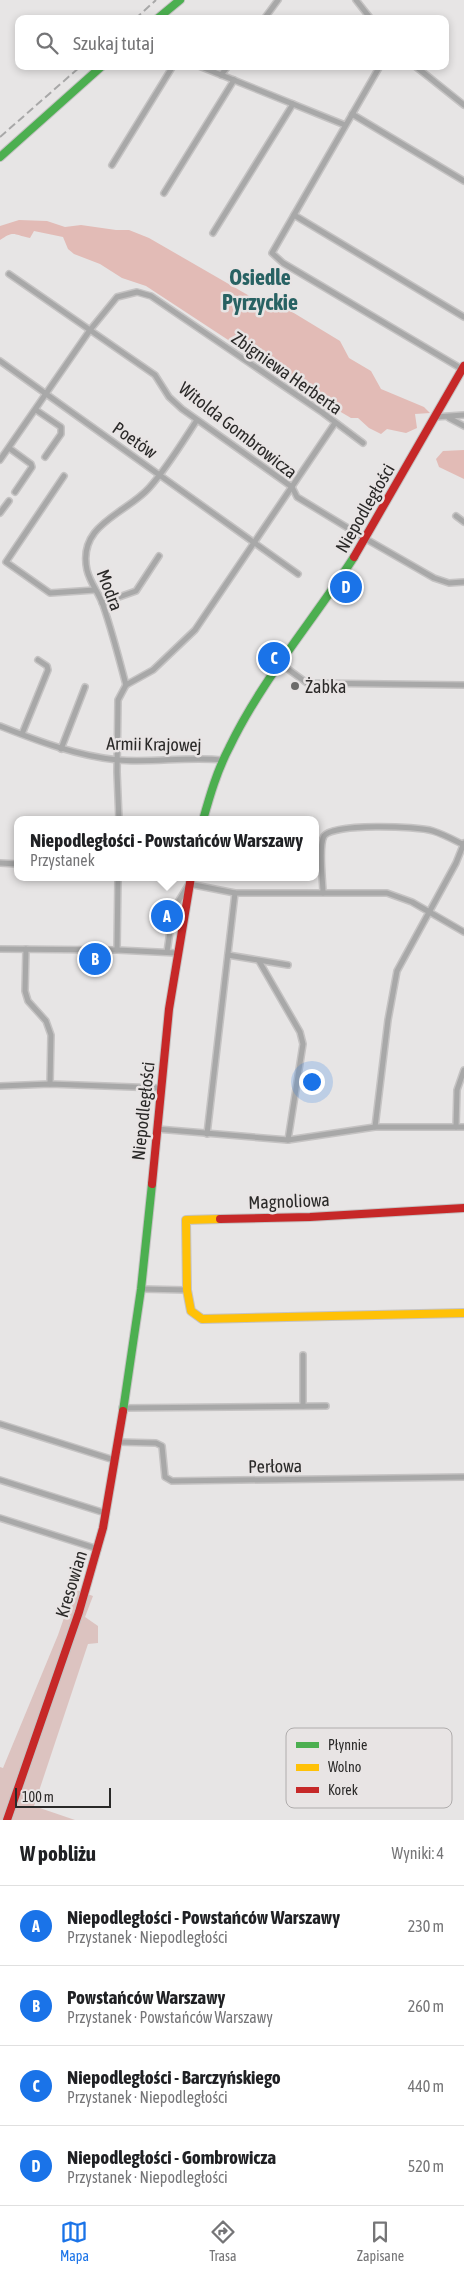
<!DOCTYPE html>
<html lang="pl">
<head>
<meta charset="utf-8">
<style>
	:root { --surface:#fff; --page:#f2f2f2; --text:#202124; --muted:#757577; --line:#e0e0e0; --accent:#1a73e8 }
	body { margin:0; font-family:"Asap Condensed",sans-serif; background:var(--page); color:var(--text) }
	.scale { position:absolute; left:15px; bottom:12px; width:96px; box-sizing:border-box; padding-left:5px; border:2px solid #2a2928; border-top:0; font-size:14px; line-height:18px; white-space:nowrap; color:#2a2928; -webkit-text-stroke:4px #e8e4e4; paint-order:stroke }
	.you { position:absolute; left:311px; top:1081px; width:18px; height:18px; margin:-12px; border:4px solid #fff; border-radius:50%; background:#1a73e8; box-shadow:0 0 0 8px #1a73e833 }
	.badge { display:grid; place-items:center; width:32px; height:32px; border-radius:50%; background:var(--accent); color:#fff; font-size:16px; font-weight:700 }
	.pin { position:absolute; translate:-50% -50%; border:2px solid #fff; box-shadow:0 1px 5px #0006 }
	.popup { position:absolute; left:14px; top:816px; width:305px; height:65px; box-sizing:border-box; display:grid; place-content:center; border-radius:10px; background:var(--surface); filter:drop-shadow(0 1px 4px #0005); font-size:16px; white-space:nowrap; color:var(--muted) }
	.popup b { font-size:19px; color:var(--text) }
	.popup::after { content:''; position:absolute; left:50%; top:100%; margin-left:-10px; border:10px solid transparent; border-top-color:var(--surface) }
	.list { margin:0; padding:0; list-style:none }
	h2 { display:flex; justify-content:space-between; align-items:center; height:65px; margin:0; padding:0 20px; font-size:21px }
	h2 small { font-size:16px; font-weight:400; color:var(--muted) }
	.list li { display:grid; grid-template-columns:32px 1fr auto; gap:15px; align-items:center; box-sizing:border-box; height:80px; padding:0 20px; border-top:1px solid var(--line) }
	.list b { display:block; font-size:19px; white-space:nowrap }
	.list p { margin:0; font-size:16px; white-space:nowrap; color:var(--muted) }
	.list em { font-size:16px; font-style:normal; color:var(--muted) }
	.icon { flex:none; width:28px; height:28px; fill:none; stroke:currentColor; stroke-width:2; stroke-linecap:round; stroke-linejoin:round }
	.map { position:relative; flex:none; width:464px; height:1820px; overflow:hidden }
	.search { position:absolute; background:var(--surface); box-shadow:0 2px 8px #0003; left:15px; right:15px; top:15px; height:55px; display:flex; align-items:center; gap:12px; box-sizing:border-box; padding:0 18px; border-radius:10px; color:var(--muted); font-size:19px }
	.sheet { height:385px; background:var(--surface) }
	nav { display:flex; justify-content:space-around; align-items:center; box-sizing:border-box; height:70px; border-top:1px solid var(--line); background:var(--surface); font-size:14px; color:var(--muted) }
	nav a { display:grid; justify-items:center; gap:2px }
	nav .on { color:var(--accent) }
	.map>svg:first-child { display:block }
	.green { fill:#dcc3c0 }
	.forest { fill:#e2bbb6 }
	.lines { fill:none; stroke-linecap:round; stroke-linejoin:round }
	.street-casing { stroke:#c5c3c3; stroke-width:8 }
	.fast-casing { stroke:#c5c3c3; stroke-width:10 }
	.slow-casing { stroke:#c5c3c3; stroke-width:10 }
	.jam-casing { stroke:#c5c3c3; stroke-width:10 }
	.street { stroke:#a8a8a8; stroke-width:5 }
	.fast { stroke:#4caf50; stroke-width:8 }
	.slow { stroke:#ffc107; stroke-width:8 }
	.jam { stroke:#c62828; stroke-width:8 }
	.rail { stroke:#a8a8a8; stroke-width:2; stroke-dasharray:8 4; stroke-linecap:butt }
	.poi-dot { fill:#6c6b6a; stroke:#e8e4e4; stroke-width:2 }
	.labels { text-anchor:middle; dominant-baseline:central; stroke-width:5; stroke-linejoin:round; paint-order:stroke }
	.street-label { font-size:18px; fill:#2a2928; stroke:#e8e4e4 }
	.poi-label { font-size:18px; fill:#2a2928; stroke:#e8e4e4; text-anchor:start }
	.district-label { font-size:22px; font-weight:bold; fill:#286263; stroke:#e8e4e4 }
	.key { fill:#e8e4e4; stroke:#afacac; stroke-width:1 }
	.key-label { font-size:14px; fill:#2a2928 }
</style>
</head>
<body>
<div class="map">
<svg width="464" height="1820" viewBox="0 0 464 1820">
	<rect width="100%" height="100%" fill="#e7e5e5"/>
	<polygon class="green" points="74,1589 93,1596 85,1617 98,1626 98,1643 88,1644 34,1806 75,1820 0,1820 0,1767 3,1768 58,1635"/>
	<g class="forest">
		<path d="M19 220 47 221 65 227 81 225 116 230H129L149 238 267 306 279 304 340 341 349 358 371 371 381 389 424 407 430 413 415 414 417 428 406 433 387 429 381 434 369 428 358 418H351L317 398 299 383 277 372 146 286 122 278 100 264 74 254 68 249 63 237 34 231 30 238C13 235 15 230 0 240V226Z"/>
		<polygon points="464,450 464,479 439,467 436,459 443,451"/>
	</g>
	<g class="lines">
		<defs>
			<g id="street">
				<polyline points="356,0 371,19"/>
				<polyline points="264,19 278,0"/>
				<polyline points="199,66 345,125"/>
				<polyline points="380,66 272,253 283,263 462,369"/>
				<polyline points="415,66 464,105"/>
				<polyline points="221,75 228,66"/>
				<polyline points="352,114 464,181"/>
				<polyline points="112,165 173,66"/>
				<polyline points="164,193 234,80"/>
				<polyline points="294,215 464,317"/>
				<polyline points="213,233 293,104"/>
				<polyline points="9,274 155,375 169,397 182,409 292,487 297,497 366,539 434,578 449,583 464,582"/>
				<polyline points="0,361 298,574"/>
				<polyline points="36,410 61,427 61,434 45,457"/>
				<polyline points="435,417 464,415"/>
				<polyline points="449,418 464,426"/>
				<polyline points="9,448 31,464 32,467 15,492"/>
				<polyline points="0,460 90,330 117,297 137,292 151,296 323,413 363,443"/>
				<polyline points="64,476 6,562 50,593 95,590"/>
				<polyline points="0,513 9,501"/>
				<polyline points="456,516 464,522"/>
				<polyline points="102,603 136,591 159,556"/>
				<polyline points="281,664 307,683 464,685"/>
				<path d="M126 685C119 658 112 631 103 605 99 593 90 583 87 570 77 524 126 514 149 488 167 468 182 443 197 420"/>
				<path d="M0 726C38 741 77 756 118 760 153 763 188 756 223 760"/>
				<polyline points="22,734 48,670 47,666 38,660"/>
				<polyline points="61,749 85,687"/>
				<polyline points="119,820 117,772 118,700 126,685 153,670 195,630 335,423"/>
				<polyline points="0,863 18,864"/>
				<path d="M323 893C323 880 318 847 324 836 333 823 417 826 433 831 443 834 454 840 464 845"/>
				<polyline points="0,949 117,950 177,953"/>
				<polyline points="26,949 25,991 28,1001 46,1021 51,1035 50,1084"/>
				<polyline points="117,950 118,877"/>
				<polyline points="167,952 173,910 189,884 235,893 387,893 412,902 464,932"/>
				<polyline points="228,955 288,965"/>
				<polyline points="259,961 300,1032 303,1044 288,1140"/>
				<polyline points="0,1086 50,1084 160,1088"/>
				<polyline points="375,1127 388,1020 397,971 456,863 464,843"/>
				<polyline points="456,1127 457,1090 464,1070"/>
				<polyline points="157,1129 288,1140 375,1127 464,1127"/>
				<polyline points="207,1134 235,893"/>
				<polyline points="141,1289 187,1290"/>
				<polyline points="303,1355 303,1406"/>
				<polyline points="122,1408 326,1406"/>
				<polyline points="0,1424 114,1460"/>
				<polyline points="117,1442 156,1443 162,1446 165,1477 172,1481 464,1477"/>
				<polyline points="0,1480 105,1513"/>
				<polyline points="0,1518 98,1549"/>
			</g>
			<g id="fast">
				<polyline points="157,19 180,0"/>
				<polyline points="0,157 102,66"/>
				<path d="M203 820C210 795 217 771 229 748 262 679 313 621 354 557"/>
				<polyline points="123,1411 141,1289 152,1184"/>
			</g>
			<polyline id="slow" points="220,1219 186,1220 187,1290 191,1311 202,1319 464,1313"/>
			<g id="jam">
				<polyline points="354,557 464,366"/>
				<polyline points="152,1184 169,1009 191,877"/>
				<polyline points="220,1219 310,1217 464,1208"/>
				<polyline points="7,1820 79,1612 103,1528 123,1411"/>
			</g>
		</defs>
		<use href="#street" class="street-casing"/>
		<use href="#fast" class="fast-casing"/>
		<use href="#slow" class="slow-casing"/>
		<use href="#jam" class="jam-casing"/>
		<use href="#street" class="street"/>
		<use href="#fast" class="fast"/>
		<use href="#slow" class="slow"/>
		<use href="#jam" class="jam"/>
		<g class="rail">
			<polyline points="135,19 156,0"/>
			<polyline points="0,137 81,66"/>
		</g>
	</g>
	<circle class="poi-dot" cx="295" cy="686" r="5"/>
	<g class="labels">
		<g class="street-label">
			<text transform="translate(287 373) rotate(35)">Zbigniewa Herberta</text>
			<text transform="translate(238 430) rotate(38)">Witolda Gombrowicza</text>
			<text transform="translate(135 440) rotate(35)">Poetów</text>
			<text transform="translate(365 508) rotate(-60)">Niepodległości</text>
			<text transform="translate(110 590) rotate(69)">Modra</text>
			<text transform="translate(154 744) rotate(1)">Armii Krajowej</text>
			<text transform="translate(143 1111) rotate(-84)">Niepodległości</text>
			<text transform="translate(289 1201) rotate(-2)">Magnoliowa</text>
			<text transform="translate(275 1466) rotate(-1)">Perłowa</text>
			<text transform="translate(71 1584) rotate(-73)">Kresowian</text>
		</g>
		<g class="poi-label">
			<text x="305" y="686">Żabka</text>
		</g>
		<g class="district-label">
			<text x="260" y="277">Osiedle<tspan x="260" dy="25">Pyrzyckie</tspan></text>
		</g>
	</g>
	<rect x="286" y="1728" width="166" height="80" rx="8" class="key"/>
	<rect x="296" y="1742" width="23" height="6" fill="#4caf50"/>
	<rect x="296" y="1764" width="23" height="7" fill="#ffc107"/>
	<rect x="296" y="1787" width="23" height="6" fill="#c62828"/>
	<g class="key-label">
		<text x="328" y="1750">Płynnie</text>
		<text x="328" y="1772">Wolno</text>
		<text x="328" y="1795">Korek</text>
	</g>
</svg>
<div class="scale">100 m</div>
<div class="you"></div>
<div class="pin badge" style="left:167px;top:916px">A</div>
<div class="popup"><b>Niepodległości - Powstańców Warszawy</b>Przystanek</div>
<div class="pin badge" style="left:95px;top:959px">B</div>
<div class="pin badge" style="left:274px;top:658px">C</div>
<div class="pin badge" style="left:346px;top:587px">D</div>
<div class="search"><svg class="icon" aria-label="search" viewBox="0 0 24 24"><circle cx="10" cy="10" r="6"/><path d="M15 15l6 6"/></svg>Szukaj tutaj</div>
</div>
<section class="sheet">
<h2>W pobliżu<small>Wyniki: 4</small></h2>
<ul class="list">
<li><span class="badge">A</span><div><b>Niepodległości - Powstańców Warszawy</b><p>Przystanek · Niepodległości</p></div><em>230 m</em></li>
<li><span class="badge">B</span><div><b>Powstańców Warszawy</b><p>Przystanek · Powstańców Warszawy</p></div><em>260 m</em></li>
<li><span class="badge">C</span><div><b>Niepodległości - Barczyńskiego</b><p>Przystanek · Niepodległości</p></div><em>440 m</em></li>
<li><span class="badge">D</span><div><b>Niepodległości - Gombrowicza</b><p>Przystanek · Niepodległości</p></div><em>520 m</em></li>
</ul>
</section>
<nav>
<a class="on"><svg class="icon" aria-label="map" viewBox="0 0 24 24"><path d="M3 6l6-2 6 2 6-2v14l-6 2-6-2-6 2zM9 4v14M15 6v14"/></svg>Mapa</a>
<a><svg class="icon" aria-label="directions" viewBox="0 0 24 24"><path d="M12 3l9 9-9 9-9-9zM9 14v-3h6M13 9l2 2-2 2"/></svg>Trasa</a>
<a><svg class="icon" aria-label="saved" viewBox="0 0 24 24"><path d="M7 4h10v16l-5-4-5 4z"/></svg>Zapisane</a>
</nav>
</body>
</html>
